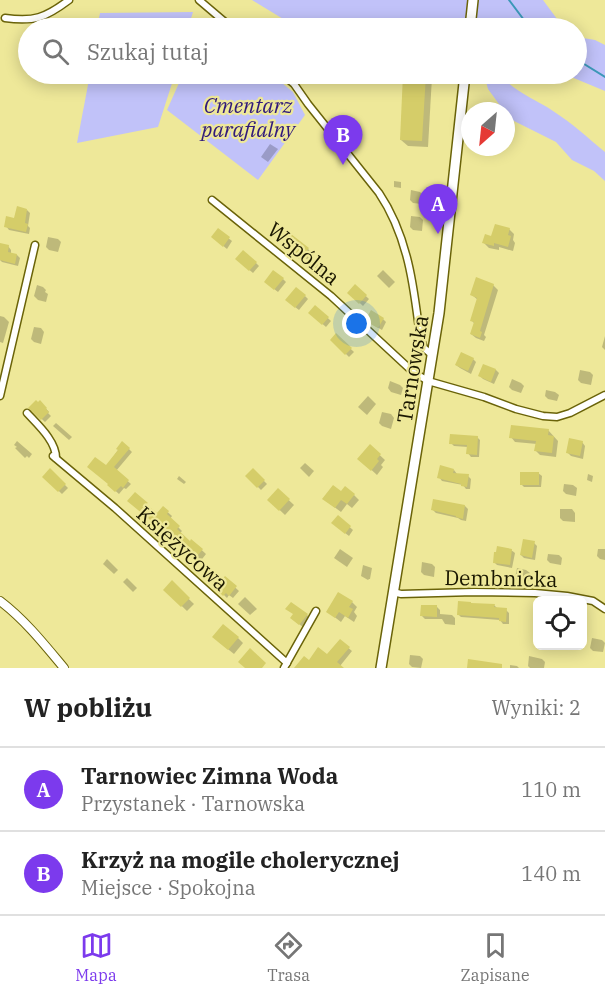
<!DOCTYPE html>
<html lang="pl">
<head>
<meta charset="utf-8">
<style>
	:root { --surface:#fff; --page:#f2f2f2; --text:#222; --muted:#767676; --line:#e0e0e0; --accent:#7c3aed }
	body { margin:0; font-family:"IBM Plex Serif",serif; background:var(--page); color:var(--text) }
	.controls { position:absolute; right:18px; bottom:18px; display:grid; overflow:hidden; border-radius:9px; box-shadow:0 3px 15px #0003 }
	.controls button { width:54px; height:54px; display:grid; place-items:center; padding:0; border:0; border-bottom:2px solid var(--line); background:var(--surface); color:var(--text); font:30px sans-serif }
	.compass { position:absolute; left:461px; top:102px; width:54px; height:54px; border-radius:50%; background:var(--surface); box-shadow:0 3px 15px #0003; rotate:207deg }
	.you { position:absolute; left:357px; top:324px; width:21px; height:21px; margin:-15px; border:4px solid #fff; border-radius:50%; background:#1a73e8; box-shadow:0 0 0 9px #1a73e833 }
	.badge { display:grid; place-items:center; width:39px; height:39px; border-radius:50%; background:var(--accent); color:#fff; font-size:20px; font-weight:700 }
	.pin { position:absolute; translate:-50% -50px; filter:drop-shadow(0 2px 3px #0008) }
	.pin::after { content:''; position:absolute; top:32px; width:21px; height:18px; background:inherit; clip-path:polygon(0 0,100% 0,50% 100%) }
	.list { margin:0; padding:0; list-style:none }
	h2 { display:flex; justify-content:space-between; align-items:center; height:78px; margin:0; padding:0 24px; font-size:26px }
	h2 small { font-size:20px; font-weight:400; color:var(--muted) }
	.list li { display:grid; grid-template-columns:39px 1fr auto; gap:18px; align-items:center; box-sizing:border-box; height:84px; padding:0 24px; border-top:2px solid var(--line) }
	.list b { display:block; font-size:22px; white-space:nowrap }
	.list p { margin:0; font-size:20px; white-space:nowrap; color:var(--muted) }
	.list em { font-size:20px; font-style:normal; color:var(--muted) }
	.icon { flex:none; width:33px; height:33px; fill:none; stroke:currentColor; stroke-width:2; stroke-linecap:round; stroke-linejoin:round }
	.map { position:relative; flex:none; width:605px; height:668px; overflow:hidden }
	.search { position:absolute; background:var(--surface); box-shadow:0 3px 15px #0003; left:18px; right:18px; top:18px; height:66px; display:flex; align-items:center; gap:15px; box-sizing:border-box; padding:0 21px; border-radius:33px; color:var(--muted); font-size:22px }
	.sheet { height:246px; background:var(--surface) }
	nav { display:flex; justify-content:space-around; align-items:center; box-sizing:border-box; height:84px; border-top:2px solid var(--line); background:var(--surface); font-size:16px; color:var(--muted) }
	nav a { display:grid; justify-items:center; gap:3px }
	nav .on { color:var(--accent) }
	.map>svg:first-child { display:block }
	.green { fill:#c1c2f9 }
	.shadow { fill:#0003 }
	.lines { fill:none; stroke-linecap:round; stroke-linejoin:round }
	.stream { stroke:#3c98b8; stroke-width:2 }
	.building { fill:#d5cd69 }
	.minor-casing { stroke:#6a6309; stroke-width:9 }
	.tertiary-casing { stroke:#6a6309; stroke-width:10 }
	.secondary-casing { stroke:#6a6309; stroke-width:12 }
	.minor { stroke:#fff; stroke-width:6 }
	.tertiary { stroke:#fff; stroke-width:8 }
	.secondary { stroke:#fff; stroke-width:9 }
	.labels { text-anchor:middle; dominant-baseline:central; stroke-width:4.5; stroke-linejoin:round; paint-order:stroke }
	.park-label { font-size:21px; font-style:italic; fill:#301a7b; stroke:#eee899 }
	.street-label { font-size:21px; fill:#1a1700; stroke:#eee899 }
</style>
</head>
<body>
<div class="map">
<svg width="605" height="668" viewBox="0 0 605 668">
	<rect width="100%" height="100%" fill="#eee899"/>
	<g class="green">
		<polygon points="252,0 543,0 560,23 565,28 298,28"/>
		<polygon points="193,12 188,28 97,28 100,13"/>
		<polygon points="577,37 595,40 605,45 605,91 564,74 576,74"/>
		<polygon points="90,74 175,74 158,127 77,143"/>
		<polygon points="183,74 271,74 293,92 305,115 258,180 167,110"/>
		<path d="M484 74H500C512 91 535 99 553 111 572 123 588 138 605 152V181L594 171 572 160 556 142 510 119 506 111H504L488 89Z"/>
	</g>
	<g class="shadow">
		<polygon points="405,74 428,74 432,77 428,147 408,146 401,140"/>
		<polygon points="270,144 278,149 268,162 261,157"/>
		<polygon points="394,181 401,182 401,188 394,187"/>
		<polygon points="411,190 420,192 423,195 422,204 413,203 410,200"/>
		<polygon points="27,210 30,213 28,226 30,228 29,234 9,230 6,226"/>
		<polygon points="411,216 420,217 423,220 422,231 413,230 410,227"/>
		<polygon points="509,229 514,234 513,240 515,243 513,251 499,247 499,250 489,248 484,243"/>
		<polygon points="218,230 232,241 227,249 216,240"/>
		<polygon points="48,237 58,239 61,242 58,252 49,250 46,247"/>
		<polygon points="8,246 11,250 11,254 17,255 20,258 18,266 2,262 0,260 0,250"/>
		<polygon points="308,249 313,254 308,260 303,256 300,260 289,250"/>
		<polygon points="240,262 256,263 259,266 253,273"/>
		<polygon points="318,263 331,272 325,281 312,271"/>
		<polygon points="383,270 395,282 389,288 377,276"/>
		<polygon points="283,279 286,282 278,292 269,285"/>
		<polygon points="37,285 43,287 46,290 45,292 48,294 46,302 38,300 34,296"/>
		<polygon points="493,285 498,290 484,335 486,337 484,341 476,338 471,334 475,324 472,321 478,300 472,295"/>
		<polygon points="355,286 369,299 363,306 349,293"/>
		<polygon points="305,296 308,299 299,310 290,303"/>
		<polygon points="316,307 331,321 326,327 310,313"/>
		<polygon points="0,316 4,317 9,322 3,343 0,342"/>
		<polygon points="383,319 386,322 382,330 370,323"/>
		<polygon points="34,327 41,328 44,332 41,344 34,342 31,339"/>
		<polygon points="336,335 354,352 349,357 332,340"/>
		<polygon points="605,336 605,350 602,347"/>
		<polygon points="473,359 476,362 471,374 460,368 456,365"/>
		<polygon points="484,366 496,370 499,373 494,384 483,379 480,376"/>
		<polygon points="580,370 590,372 593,375 591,385 581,383 578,380"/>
		<polygon points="512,379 521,383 524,386 521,393 512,390 509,387"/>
		<polygon points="390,381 400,385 403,388 401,395 391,392 388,388"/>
		<polygon points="546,390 555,392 559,395 557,401 548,399 545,396"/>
		<polygon points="368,396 376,404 367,415 358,407"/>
		<polygon points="40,402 49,412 48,413 51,416 45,422 30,408"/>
		<polygon points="382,412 391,414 394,418 391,429 382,426 379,423"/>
		<polygon points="56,423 72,437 69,440 53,426"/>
		<polygon points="548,430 558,441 556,457 540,455 536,451 537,444 515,442 511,437"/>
		<polygon points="477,437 480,440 479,457 471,457 468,453 468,447 454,446 451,443"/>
		<polygon points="17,441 32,454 29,458 27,456 25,458 15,448 17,447 14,445"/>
		<polygon points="582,442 585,446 583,459 571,456 568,453"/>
		<polygon points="123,443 132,452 116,471 131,484 126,489 124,488 119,494 109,485 106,467"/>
		<polygon points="370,446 385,460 381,465 383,467 377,475 364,463"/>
		<polygon points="305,463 314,471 309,477 300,468"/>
		<polygon points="50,470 68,488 62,494 44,477"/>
		<polygon points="253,470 267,484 261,490 247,476"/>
		<polygon points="454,470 457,474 468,476 471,479 470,489 466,489 463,485 442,481 439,477"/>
		<polygon points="538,473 542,476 541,487 524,487 521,484"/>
		<polygon points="588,474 593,476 592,482 587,480"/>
		<polygon points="179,476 186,482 184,484 177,479"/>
		<polygon points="564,484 573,485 577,488 576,496 566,494 563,491"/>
		<polygon points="278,490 294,505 285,515 269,500"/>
		<polygon points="135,494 157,515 163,508 172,516 170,519 182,531 179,534 190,543 192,541 206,554 199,563 166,532"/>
		<polygon points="354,495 359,500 352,508 347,504 341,512 329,503"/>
		<polygon points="465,506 468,509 466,521 461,520 458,518 436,513 433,510"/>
		<polygon points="560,509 572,509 575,513 575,522 563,521 560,518"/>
		<polygon points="338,517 353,530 349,536 336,526"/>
		<polygon points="534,543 537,546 535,560 524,558 521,555"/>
		<polygon points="340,549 353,558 347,567 334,558"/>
		<polygon points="598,549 605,549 605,560 600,559 597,556"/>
		<polygon points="511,550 515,553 512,568 497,565 494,562"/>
		<polygon points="548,554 559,555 562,558 561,565 550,563 547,560"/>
		<polygon points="107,559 118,570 114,574 103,564"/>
		<polygon points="422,562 432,564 435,567 434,577 424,575 421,572"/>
		<polygon points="363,565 372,568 370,579 369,579 368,580 361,576"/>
		<polygon points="517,568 526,570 530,573 528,582 518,581 515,578"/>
		<polygon points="127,578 137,588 133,592 123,582"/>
		<polygon points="226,579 239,591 233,598 229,595 227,598 217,588"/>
		<polygon points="172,583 194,604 187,611 165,590"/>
		<polygon points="245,597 257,609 250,615 238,604"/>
		<polygon points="352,602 357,607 354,612 357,616 354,622 345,616 341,622 328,612"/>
		<polygon points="494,605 498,609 506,610 509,613 509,624 503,624 500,620 461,617 458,614"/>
		<polygon points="437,607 440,610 440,614 452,615 455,618 455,625 445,624 442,619 425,619 422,616"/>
		<polygon points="307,615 310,618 303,627 295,621"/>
		<polygon points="238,638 243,643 234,654 219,642"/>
		<polygon points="592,638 602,640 605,643 603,652 593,651 590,648"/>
		<polygon points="340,641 352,651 340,666 342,668 327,668 325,666 323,668 296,668 304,658 309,662 328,656"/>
		<polygon points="410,655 420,656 423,659 421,668 412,667 409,664"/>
		<polygon points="529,656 542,659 545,662 544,668 530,668 528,666"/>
		<polygon points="510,665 517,666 519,668 510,668"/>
	</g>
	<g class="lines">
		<g class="stream">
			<polyline points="509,0 530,28"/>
			<polyline points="576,59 605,77"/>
		</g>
	</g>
	<g class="building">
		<polygon points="403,74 426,74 422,141 400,140"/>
		<polygon points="17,206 27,209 25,223 28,224 26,232 4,227 6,216 14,218"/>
		<polygon points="495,224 510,228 508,235 511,236 508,247 494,243 494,246 482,243 485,234 491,236"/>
		<polygon points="218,228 230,237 223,247 211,237"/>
		<polygon points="291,234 309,248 302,256 297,252 295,256 287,250 290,246 285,242"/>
		<polygon points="0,243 9,245 8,252 17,254 15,264 0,260"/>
		<polygon points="243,250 257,262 249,271 235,259"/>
		<polygon points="273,270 284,278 274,290 264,282"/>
		<polygon points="476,277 494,284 480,331 482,332 480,338 470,334 474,322 470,321 477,298 470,295"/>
		<polygon points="355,284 367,295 359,304 347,293"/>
		<polygon points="296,287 306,295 295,308 285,300"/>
		<polygon points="315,305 329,317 322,325 308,313"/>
		<polygon points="371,310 384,318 378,328 365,321"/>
		<polygon points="336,333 352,348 345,355 330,340"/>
		<polygon points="461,352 474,358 468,371 455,365"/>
		<polygon points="483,364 496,369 491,382 478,376"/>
		<polygon points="36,400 38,402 40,400 47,408 46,409 49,412 41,420 28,408"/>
		<polygon points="511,425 549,429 548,435 554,436 552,453 534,451 536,441 509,438"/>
		<polygon points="450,434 478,436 477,455 466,454 467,445 449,444"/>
		<polygon points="569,438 583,441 580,456 566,453"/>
		<polygon points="122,441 130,448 114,467 129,480 123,488 121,486 115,492 107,485 108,484 87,467 95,457 106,465 118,450 116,449"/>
		<polygon points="370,444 381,454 377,459 379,461 371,471 357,459"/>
		<polygon points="440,465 454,469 453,473 469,474 467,487 461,486 461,484 437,478"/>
		<polygon points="50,468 66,484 58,492 42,477"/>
		<polygon points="253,468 265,480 257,488 245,476"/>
		<rect x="520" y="472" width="19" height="13"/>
		<polygon points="333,485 341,491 345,486 355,494 347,504 341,500 335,508 322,499"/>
		<polygon points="278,488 290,499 279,511 267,500"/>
		<polygon points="135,492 148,503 146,504 157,513 163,506 169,511 167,514 180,526 177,529 190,541 191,539 203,549 194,560 160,528 127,501"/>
		<polygon points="433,499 465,505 463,519 456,517 456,516 431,510"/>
		<polygon points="338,515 351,526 345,534 331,523"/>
		<polygon points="523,539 535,541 532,558 520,555"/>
		<polygon points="497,546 512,549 510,565 493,563 494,552 496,552"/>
		<polygon points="225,576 237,586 229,596 226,593 223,596 215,588"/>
		<polygon points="172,580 190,598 181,607 163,590"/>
		<polygon points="338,592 353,601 349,607 353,609 348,618 339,612 335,618 326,612"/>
		<polygon points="458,601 471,602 471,603 495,604 494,607 507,608 506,622 499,621 499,618 457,615"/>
		<polygon points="291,602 308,614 299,625 290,618 293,614 285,609"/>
		<polygon points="421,605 437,605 437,617 420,616"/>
		<polygon points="223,624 239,637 228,650 212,637"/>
		<polygon points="340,639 350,647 337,662 344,668 294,668 304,656 309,660 318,647 327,654"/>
		<polygon points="250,648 266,663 262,668 245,668 238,662"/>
		<polygon points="468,659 502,664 502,668 467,668"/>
	</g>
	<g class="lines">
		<defs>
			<g id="minor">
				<polyline points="199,0 232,28"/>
				<path d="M5 18C34 22 45 18 69 0"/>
				<path d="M282 74 294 84 308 104 379 193C408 236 414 287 420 337L424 348 432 355"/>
				<polyline points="212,200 331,296 413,372 428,381 484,397 516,409 543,416 557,417 570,413 605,395"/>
				<polyline points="0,396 35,245"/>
				<path d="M27 413C38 425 56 441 56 458"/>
				<polyline points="53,456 115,508 287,663"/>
				<polyline points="393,592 401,594 474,592 535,593 567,596 593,601 605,609"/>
				<polyline points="284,668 316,611"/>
			</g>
			<path id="tertiary" d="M0 601C25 620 44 644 64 668"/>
			<g id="secondary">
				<polyline points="470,28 473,0"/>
				<polyline points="381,668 439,313 465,74"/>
			</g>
		</defs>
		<use href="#minor" class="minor-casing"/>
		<use href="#tertiary" class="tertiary-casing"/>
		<use href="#secondary" class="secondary-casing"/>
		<use href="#minor" class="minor"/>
		<use href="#tertiary" class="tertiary"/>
		<use href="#secondary" class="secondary"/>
	</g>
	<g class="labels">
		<g class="park-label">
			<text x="248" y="105">Cmentarz<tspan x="248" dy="24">parafialny</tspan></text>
		</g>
		<g class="street-label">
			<text transform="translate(304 253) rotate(39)">Wspólna</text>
			<text transform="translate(412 369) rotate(-81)">Tarnowska</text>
			<text transform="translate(183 548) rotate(42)">Księżycowa</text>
			<text transform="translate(501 578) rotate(1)">Dembnicka</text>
		</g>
	</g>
</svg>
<div class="controls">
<button><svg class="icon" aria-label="locate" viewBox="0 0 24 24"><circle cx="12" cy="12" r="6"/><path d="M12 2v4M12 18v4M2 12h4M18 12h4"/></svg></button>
</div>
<svg class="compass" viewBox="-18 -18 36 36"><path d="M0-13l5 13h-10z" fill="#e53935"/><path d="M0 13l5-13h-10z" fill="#767676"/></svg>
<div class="you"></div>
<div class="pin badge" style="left:438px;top:234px">A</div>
<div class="pin badge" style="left:343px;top:165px">B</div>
<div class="search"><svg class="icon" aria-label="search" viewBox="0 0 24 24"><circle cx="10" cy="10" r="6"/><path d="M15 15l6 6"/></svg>Szukaj tutaj</div>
</div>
<section class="sheet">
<h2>W pobliżu<small>Wyniki: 2</small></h2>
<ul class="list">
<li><span class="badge">A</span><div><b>Tarnowiec Zimna Woda</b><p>Przystanek · Tarnowska</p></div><em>110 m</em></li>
<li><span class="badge">B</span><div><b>Krzyż na mogile cholerycznej</b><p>Miejsce · Spokojna</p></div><em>140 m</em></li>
</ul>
</section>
<nav>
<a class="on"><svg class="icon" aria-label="map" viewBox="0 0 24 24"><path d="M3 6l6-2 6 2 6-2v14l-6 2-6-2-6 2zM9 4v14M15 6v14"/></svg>Mapa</a>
<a><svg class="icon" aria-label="directions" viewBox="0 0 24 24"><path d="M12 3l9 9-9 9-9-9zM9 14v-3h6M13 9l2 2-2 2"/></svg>Trasa</a>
<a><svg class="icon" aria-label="saved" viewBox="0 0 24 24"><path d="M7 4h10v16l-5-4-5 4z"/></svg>Zapisane</a>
</nav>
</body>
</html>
